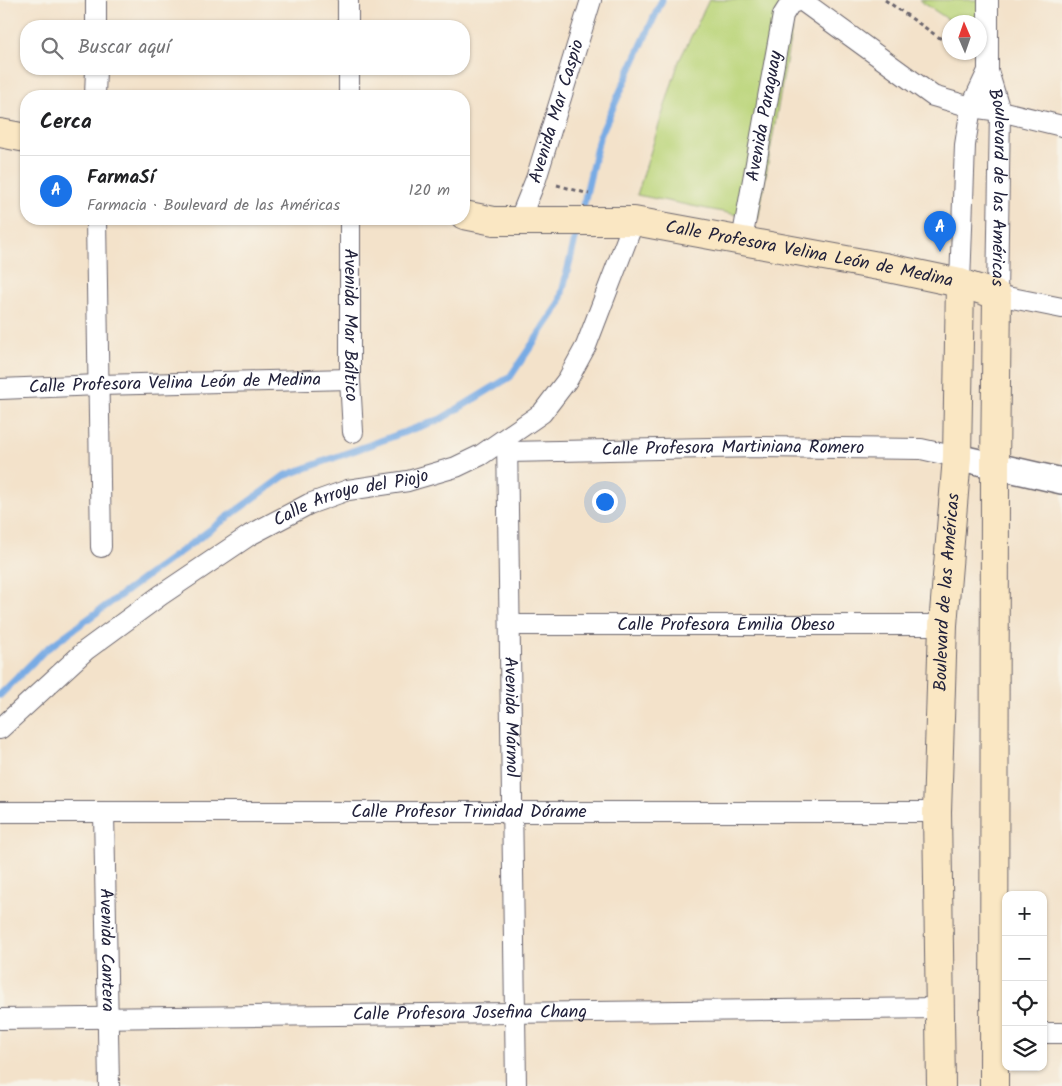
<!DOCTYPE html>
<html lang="es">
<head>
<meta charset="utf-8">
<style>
	:root { --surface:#fff; --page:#f2f2f2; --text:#202124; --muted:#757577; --line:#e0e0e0; --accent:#1a73e8 }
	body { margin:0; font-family:Kalam,sans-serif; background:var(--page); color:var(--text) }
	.controls { position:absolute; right:15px; bottom:15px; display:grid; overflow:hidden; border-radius:10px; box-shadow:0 1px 4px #0004 }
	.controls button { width:45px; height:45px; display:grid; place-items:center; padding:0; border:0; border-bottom:1px solid var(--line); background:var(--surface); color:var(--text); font:25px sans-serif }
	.compass { position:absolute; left:942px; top:15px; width:45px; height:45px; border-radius:50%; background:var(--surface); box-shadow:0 1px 4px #0004; rotate:358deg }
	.you { position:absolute; left:604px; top:501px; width:18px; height:18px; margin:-12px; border:4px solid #fff; border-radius:50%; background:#1a73e8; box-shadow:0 0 0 8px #1a73e833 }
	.badge { display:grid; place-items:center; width:32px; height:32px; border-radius:50%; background:var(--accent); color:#fff; font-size:16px; font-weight:700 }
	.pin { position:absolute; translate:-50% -41px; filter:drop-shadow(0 1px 2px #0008) }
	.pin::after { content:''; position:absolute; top:26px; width:18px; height:15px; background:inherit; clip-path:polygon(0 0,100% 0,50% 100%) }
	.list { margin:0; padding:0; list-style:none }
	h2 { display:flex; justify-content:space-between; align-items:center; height:65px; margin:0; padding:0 20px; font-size:21px }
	h2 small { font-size:16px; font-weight:400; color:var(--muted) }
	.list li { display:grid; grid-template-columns:32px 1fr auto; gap:15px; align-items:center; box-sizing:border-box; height:70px; padding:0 20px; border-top:1px solid var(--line) }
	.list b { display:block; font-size:19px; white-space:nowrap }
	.list p { margin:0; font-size:16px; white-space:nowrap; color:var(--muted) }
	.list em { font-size:16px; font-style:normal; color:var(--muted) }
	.icon { flex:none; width:28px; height:28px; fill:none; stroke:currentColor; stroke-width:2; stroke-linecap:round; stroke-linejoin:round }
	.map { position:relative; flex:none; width:1062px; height:1086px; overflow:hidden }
	.search { position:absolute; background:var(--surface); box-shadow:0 1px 4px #0004; left:20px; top:20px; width:450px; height:55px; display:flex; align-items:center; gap:12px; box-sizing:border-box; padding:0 18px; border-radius:20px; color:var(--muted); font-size:19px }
	.panel { position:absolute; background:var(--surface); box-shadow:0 1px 4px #0004; left:20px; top:90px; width:450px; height:135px; border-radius:20px }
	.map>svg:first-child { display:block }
	.green { fill:#bbd57a; stroke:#6e7c5a }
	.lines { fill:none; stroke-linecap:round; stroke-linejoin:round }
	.stream { stroke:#78abe4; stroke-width:7 }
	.minor-casing { stroke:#6b656d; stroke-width:22 }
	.tertiary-casing { stroke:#6b656d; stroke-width:28 }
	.secondary-casing { stroke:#6b656d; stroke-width:30 }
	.path { stroke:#6b656d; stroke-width:3; stroke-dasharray:4 4; stroke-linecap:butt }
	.minor { stroke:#fff; stroke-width:20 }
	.tertiary { stroke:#fff; stroke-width:25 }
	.secondary { stroke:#fae7c3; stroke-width:28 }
	.labels { text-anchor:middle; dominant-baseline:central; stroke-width:4; stroke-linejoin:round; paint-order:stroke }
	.street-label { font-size:18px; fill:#22223b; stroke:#f7f3e8 }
</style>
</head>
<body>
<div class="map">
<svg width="1062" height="1086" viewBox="0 0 1062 1086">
	<rect width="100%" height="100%" fill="#f7f3e8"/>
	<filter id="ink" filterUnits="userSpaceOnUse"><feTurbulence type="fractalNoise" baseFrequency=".02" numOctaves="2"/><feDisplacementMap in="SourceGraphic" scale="10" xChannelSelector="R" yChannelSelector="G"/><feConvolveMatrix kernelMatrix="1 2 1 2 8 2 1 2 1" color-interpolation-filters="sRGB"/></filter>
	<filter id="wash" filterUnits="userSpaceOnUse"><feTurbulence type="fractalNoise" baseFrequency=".0096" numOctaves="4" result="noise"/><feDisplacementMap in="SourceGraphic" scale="20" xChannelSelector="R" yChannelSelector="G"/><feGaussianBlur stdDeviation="1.12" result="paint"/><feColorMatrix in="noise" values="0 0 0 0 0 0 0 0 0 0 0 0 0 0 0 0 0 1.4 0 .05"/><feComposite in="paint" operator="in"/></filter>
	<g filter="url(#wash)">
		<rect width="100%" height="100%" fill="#f3e2ca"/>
		<g class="green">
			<polygon points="709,0 797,0 758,219 637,195 679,61"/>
			<polygon points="919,0 986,0 980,22 952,22"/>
		</g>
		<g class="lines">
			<g class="stream">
				<polyline points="581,216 599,138 662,0"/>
				<polyline points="0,695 44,651 284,476 441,419 510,377 559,305 578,227"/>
			</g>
		</g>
	</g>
	<g filter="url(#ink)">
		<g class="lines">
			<defs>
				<g id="minor">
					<polyline points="348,0 348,26"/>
					<polyline points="801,0 933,96 971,107 1000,111 1062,126"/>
					<path id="s1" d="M988 0V71L1000 111 997 295 1062 308"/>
					<polyline points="96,26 96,0"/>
					<polyline points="349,69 349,96"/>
					<polyline points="95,96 96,69"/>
					<polyline points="96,219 101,547"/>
					<path id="s2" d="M350 219V379L353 432"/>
					<path id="s3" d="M519 221 536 179 591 0"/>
					<path id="s4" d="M742 240 783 15 790 4 800 0"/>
					<polyline points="960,283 965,145 971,107 988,71"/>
					<path id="s5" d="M0 389 99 385 350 379"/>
					<path id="s6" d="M507 438 516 1086"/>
					<path id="s7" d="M508 452 760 447 921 449 957 457"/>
					<path id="s8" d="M510 625H943"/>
					<path id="s9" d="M0 729 86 650 161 595 250 535 309 504 348 490 408 481 456 467 481 455 542 413 568 379 586 346 634 221"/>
					<path id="s10" d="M0 812H937"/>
					<path id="s11" d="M104 812 109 1086"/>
					<path id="s12" d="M0 1019 939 1008"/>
					<polyline points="1043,1033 1062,1033"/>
				</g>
				<polyline id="tertiary" points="957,457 1062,481"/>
				<g id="secondary">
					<polyline points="0,133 26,138"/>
					<path id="s13" d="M464 215 494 221H634L884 267 960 283 997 295 995 467 994 1086"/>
					<path id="s14" d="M941 1086 937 812 943 625 957 457 960 283"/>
				</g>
			</defs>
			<use href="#minor" class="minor-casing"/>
			<use href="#tertiary" class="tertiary-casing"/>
			<use href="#secondary" class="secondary-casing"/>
			<g class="path">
				<polyline points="885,0 950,45"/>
				<polyline points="961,52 966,56"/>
				<polyline points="557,185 589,194"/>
			</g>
			<use href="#minor" class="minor"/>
			<use href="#tertiary" class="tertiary"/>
			<use href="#secondary" class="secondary"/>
		</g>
	</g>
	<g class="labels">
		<g class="street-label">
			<text stroke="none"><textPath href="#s3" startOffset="116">Avenida Mar Caspio</textPath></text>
			<text stroke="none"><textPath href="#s4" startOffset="126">Avenida Paraguay</textPath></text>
			<text stroke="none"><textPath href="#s1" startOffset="189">Boulevard de las Américas</textPath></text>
			<text stroke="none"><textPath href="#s13" startOffset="349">Calle Profesora Velina León de Medina</textPath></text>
			<text stroke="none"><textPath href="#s2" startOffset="106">Avenida Mar Báltico</textPath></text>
			<text stroke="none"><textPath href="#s5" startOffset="175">Calle Profesora Velina León de Medina</textPath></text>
			<text stroke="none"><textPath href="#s7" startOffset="225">Calle Profesora Martiniana Romero</textPath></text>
			<text stroke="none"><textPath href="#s9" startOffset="426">Calle Arroyo del Piojo</textPath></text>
			<text stroke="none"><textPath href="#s14" startOffset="494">Boulevard de las Américas</textPath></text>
			<text stroke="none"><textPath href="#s8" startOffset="216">Calle Profesora Emilia Obeso</textPath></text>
			<text stroke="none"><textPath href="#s6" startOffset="279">Avenida Mármol</textPath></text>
			<text stroke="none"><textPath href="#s10" startOffset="469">Calle Profesor Trinidad Dórame</textPath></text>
			<text stroke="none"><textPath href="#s11" startOffset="138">Avenida Cantera</textPath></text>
			<text stroke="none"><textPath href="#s12" startOffset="470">Calle Profesora Josefina Chang</textPath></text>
		</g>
	</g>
</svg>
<div class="controls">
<button>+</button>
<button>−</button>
<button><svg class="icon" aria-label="locate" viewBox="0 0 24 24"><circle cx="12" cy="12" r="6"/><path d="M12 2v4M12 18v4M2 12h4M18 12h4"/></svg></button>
<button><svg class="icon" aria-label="layers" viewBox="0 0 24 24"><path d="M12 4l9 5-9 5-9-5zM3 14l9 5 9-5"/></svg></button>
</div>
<svg class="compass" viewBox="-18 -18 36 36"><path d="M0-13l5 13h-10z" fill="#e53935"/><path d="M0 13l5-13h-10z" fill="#757577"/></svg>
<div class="you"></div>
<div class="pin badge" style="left:940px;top:252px">A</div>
<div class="search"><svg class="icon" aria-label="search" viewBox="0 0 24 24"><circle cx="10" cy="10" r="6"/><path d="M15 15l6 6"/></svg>Buscar aquí</div>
<section class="panel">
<h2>Cerca<small></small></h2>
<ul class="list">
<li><span class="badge">A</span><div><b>FarmaSí</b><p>Farmacia · Boulevard de las Américas</p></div><em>120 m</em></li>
</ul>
</section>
</div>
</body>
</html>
